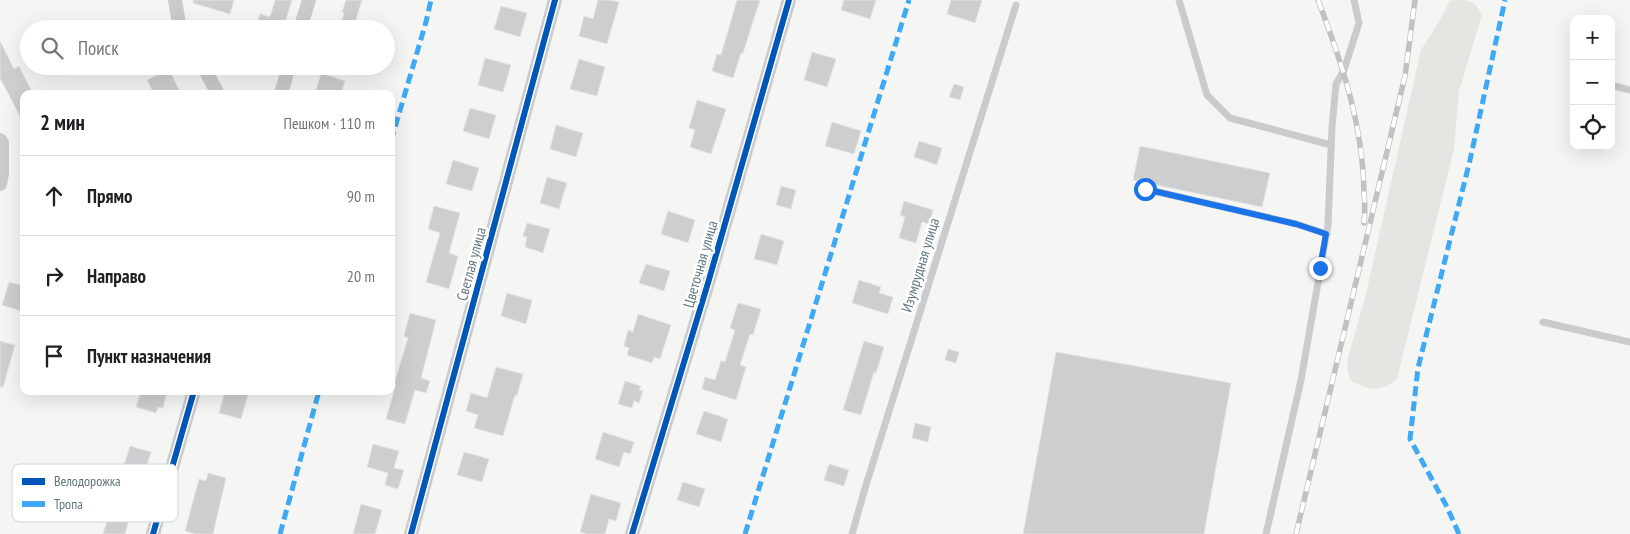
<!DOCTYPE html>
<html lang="ru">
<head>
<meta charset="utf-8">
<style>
	:root { --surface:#fff; --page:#f6f6f6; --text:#202124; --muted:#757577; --line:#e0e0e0 }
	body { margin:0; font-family:"PT Sans Narrow",sans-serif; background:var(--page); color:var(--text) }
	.controls { position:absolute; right:15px; top:15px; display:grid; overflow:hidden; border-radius:10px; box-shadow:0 5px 20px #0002 }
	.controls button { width:45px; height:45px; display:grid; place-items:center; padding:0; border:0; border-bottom:1px solid var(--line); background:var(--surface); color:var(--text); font:25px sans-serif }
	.stop { position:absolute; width:15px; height:15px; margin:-11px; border:4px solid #1a73e8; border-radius:50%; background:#fff }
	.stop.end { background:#1a73e8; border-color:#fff; box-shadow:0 1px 5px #0008 }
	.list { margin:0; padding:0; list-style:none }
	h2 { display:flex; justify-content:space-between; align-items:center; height:65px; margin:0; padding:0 20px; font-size:21px }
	h2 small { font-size:16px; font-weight:400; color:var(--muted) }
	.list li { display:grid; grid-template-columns:32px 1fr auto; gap:15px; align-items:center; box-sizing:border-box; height:80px; padding:0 20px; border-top:1px solid var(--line) }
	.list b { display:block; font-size:19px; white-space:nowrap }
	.list em { font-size:16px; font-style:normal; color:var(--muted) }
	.icon { flex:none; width:28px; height:28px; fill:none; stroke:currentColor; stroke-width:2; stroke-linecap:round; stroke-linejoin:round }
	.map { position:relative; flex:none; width:1630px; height:534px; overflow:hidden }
	.search { position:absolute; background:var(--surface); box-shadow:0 5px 20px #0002; left:20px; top:20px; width:375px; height:55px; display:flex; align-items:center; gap:12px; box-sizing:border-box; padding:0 18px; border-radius:28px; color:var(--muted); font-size:19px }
	.panel { position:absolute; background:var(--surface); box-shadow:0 5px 20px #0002; left:20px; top:90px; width:375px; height:305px; border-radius:10px }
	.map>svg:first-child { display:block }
	.green { fill:#e4e7e1 }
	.building { fill:#cccecf; stroke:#e4e4e4 }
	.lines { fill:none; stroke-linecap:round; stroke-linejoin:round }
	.lane { stroke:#cacbcc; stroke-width:7 }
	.street { stroke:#cacbcc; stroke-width:14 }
	.rail-casing { stroke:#bfc1c2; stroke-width:5.5 }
	.rail { stroke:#fff; stroke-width:4; stroke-dasharray:11; stroke-linecap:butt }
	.quiet { stroke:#3fa9f5; stroke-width:5; stroke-dasharray:10 5; stroke-linecap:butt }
	.cycleway-casing { stroke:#fff; stroke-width:9 }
	.cycleway { stroke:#0057b8; stroke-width:6 }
	.route { stroke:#1a73e8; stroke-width:6 }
	.labels { text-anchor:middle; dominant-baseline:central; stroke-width:5; stroke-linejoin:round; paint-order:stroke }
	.street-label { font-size:15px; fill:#60767f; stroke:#fff }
	.key { fill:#fff; stroke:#cfd6d9; stroke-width:1 }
	.key-label { font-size:14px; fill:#60767f }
</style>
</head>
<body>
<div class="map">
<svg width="1630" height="534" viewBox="0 0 1630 534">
	<rect width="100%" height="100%" fill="#f5f5f4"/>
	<path class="green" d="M1454 0C1471 0 1474 0 1482 15L1459 91 1454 149 1397 379C1379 393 1370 390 1351 381L1348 373 1347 361 1365 298 1421 50 1440 20 1450 1Z"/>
	<g class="building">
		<polygon points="193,0 234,0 230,14 193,3"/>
		<polygon points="275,0 292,0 283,29 255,29 260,14 270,17"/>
		<polygon points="346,0 362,0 353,29 340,29 344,13 342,12"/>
		<polygon points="598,0 610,0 619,2 607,44 579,36 584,16 593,19"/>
		<polygon points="737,0 760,0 743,53 741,53 733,78 712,71 717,54 721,55"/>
		<polygon points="844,0 876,0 870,19 841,10"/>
		<polygon points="951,0 982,0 975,23 947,14"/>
		<polygon points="501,6 527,13 520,37 494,29"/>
		<polygon points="0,41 14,69 19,66 33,94 24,94 24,124 0,78"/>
		<polygon points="812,52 836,59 827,87 804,80"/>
		<polygon points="485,58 511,65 503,92 478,85"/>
		<polygon points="579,59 605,67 597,96 570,89"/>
		<polygon points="169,69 181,94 154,94 147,80"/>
		<polygon points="321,73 345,81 341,94 315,94"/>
		<polygon points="954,84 964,87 960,100 949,97"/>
		<polygon points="697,100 726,109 711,154 690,147 695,130 689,128"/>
		<polygon points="470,108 496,115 489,139 463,131"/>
		<polygon points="832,122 861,131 854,154 825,146"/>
		<polygon points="556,125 583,133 576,157 550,149"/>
		<polygon points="919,141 942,148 937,165 914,157"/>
		<polygon points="1140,146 1270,173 1262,207 1133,180"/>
		<polygon points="453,160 479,168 472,191 446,184"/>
		<polygon points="547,177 567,183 559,209 540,203"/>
		<polygon points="781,186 796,190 791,209 776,205"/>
		<polygon points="904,201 933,210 929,224 922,222 916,243 899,238 905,217 900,215"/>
		<polygon points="434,206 460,213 449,253 458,256 449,289 426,282 440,233 428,229"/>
		<polygon points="668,211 695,220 688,243 661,234"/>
		<polygon points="527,223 550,229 543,253 525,247 527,237 523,236"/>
		<polygon points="761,234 784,241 777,265 754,259"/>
		<polygon points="646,264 670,271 664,291 639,283"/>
		<polygon points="859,280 881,287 879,293 893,297 888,314 852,303"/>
		<polygon points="9,282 24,286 24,312 2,305"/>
		<polygon points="507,293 532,300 526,324 501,316"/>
		<polygon points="738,303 761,309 753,335 750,334 740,365 746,367 736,400 702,389 705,377 715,380 721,361 725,362 735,330 730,328"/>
		<polygon points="410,313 436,320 421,378 430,381 426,393 415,390 405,424 386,419 396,384 394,384 408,338 404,336"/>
		<polygon points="638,314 671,325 660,359 654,357 652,363 627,355 629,348 624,346 628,330 633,332"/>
		<polygon points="0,341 15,345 3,387 0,387"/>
		<polygon points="864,341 884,347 876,373 874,372 861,415 843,410"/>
		<polygon points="948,349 959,352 956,363 945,360"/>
		<polygon points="1056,352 1231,383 1204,534 1023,534"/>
		<polygon points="496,367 523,374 517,396 515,395 503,436 474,428 478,415 466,411 471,393 487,398"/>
		<polygon points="625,381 641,386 639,390 643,391 639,403 634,401 632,408 618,404"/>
		<polygon points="141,391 167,391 163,408 158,407 156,413 136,407"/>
		<polygon points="225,391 249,391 241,419 219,413"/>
		<polygon points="704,411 728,419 721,442 696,434"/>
		<polygon points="915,423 931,427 928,442 912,438"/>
		<polygon points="603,432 634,442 630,454 624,452 619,467 595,459"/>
		<polygon points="373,444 399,451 394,468 404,470 398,489 385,485 388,473 367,467"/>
		<polygon points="130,446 151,452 145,471 124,465"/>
		<polygon points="464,452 489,459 482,482 457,475"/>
		<polygon points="829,464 849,470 844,486 824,480"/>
		<polygon points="208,473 226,478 213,534 195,534 185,531 199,479 206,481"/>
		<polygon points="683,482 705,489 699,507 677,500"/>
		<polygon points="116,490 136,496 125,534 103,534"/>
		<polygon points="591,494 621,503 616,521 609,519 605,534 587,534 580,532"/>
		<polygon points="361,504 382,510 375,534 353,534"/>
	</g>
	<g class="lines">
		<g class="lane">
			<polyline points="1179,0 1207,95 1230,118 1331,145"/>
			<polyline points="1611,85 1630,90"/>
			<polyline points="1145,189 1296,224 1327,234"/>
			<polyline points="1543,322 1630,342"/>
			<polyline points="852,534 866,485 1016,5"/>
			<polyline points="1266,534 1301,380 1328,225 1332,127 1336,84 1344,70 1359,23 1354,0"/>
		</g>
		<g class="street">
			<polyline points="175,0 179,24 181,29"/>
			<polyline points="300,29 309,0"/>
			<polyline points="203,66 218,94"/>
			<polyline points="281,94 289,66"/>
			<polyline points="0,140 2,143 2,174 0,184"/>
			<polyline points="153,534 194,391"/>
			<polyline points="411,534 555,0"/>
			<polyline points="632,534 708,283 789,0"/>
		</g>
		<defs>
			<g id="rail">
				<path d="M1318 0C1342 63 1363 125 1364 193 1365 203 1365 213 1364 223"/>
				<polyline points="1296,534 1405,76 1415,0"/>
			</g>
		</defs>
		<use href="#rail" class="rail-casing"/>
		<use href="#rail" class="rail"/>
		<g class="quiet">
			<polyline points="391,141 426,22 431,0"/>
			<polyline points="280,534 319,391"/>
			<polyline points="745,534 909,0"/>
			<polyline points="1459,534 1447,507 1410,439 1418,368 1470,160 1505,0"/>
		</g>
		<defs>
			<g id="cycleway">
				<polyline points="153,534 194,391"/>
				<polyline points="411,534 555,0"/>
				<polyline points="632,534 708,283 789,0"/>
			</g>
		</defs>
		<use href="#cycleway" class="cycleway-casing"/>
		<use href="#cycleway" class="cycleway"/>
	</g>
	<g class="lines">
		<polyline class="route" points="1145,189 1296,224 1326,234 1320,268"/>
	</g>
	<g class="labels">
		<g class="street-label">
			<text transform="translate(471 264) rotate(-75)">Светлая улица</text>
			<text transform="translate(700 264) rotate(-74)">Цветочная улица</text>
			<text transform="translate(920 265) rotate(-73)">Изумрудная улица</text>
		</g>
	</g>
	<rect x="12" y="464" width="166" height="58" rx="8" class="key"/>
	<rect x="22" y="478" width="23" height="7" fill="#0057b8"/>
	<rect x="22" y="501" width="23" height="6" fill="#3fa9f5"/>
	<g class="key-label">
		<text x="54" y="486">Велодорожка</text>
		<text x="54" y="509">Тропа</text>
	</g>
</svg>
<div class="controls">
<button>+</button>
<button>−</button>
<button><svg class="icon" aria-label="locate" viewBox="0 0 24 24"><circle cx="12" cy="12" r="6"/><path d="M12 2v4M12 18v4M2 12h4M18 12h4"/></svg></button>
</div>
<div class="stop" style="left:1145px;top:189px"></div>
<div class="stop end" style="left:1320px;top:268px"></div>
<div class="search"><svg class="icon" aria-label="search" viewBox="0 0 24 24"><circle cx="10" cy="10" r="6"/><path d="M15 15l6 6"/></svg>Поиск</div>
<section class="panel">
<h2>2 мин<small>Пешком · 110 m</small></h2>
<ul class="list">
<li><svg class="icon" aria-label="ahead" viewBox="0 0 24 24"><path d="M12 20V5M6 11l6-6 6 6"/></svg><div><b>Прямо</b></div><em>90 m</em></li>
<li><svg class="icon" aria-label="right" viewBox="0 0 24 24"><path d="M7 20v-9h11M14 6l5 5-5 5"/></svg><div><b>Направо</b></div><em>20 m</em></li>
<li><svg class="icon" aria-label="arrive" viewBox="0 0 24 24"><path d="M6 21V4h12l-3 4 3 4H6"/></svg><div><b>Пункт назначения</b></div></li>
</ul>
</section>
</div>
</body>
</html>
